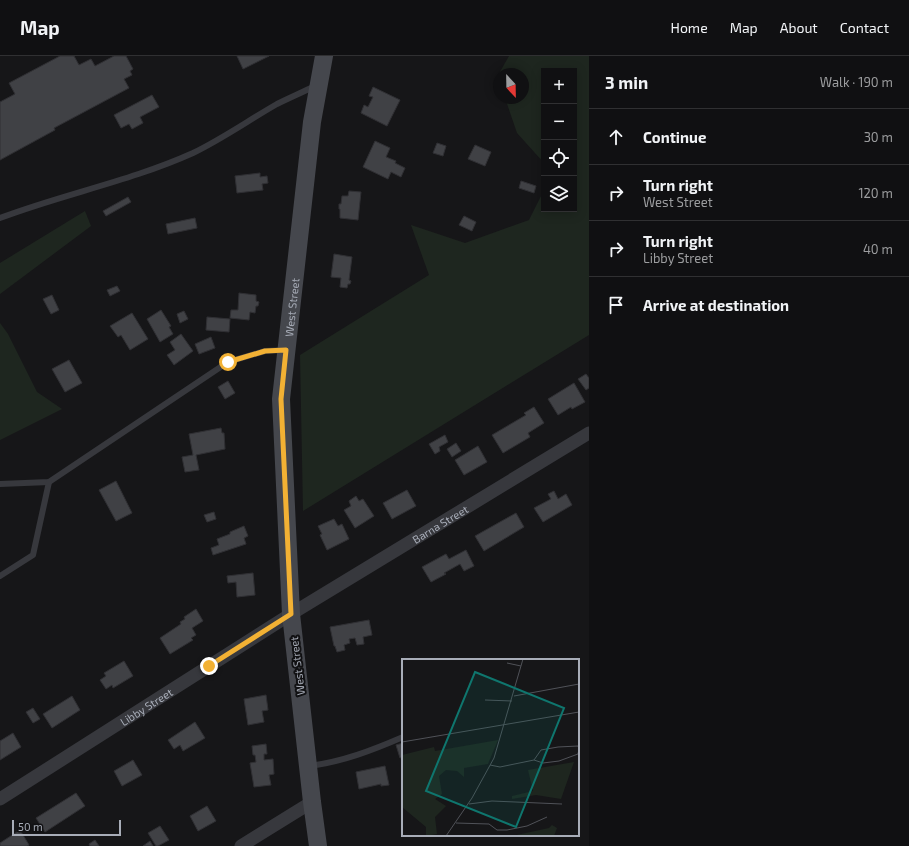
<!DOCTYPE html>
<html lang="en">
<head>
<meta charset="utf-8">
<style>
	:root { --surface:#101012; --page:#19191b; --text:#f1f3f6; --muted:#9c9d9f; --line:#303032 }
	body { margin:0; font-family:"Exo 2",sans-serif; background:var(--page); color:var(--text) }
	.controls { position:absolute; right:12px; top:12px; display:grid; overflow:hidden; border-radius:0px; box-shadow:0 2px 10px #0003 }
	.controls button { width:36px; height:36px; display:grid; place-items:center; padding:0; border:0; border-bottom:1px solid var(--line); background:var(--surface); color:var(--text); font:20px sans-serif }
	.compass { position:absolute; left:493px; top:12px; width:36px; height:36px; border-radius:50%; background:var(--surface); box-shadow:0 2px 10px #0003; rotate:158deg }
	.scale { position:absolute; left:12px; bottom:10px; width:109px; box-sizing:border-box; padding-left:4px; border:2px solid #a8adb8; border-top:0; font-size:11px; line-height:14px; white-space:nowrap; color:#a8adb8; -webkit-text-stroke:3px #111113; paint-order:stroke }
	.stop { position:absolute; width:12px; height:12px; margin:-9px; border:3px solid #f2b134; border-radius:50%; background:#fff }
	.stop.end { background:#f2b134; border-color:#fff; box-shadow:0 1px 4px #0008 }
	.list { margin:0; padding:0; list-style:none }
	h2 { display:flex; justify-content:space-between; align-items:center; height:52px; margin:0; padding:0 16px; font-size:17px }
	h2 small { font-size:13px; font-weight:400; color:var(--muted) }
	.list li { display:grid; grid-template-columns:26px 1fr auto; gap:12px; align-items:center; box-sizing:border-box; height:56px; padding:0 16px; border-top:1px solid var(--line) }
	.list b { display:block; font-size:15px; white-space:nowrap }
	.list p { margin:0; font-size:13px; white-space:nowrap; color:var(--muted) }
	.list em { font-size:13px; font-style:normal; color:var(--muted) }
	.icon { flex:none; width:22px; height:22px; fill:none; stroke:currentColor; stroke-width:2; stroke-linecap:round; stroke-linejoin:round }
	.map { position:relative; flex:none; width:589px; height:790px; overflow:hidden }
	header { display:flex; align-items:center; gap:24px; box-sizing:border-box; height:56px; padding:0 20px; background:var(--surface); border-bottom:1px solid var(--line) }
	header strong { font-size:19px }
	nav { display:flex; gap:22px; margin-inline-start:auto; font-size:14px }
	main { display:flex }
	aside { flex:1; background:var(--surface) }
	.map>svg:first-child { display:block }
	.green { fill:#1e261f }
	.building { fill:#404145; stroke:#303034 }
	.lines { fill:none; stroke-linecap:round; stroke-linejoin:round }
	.lane { stroke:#37383d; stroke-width:6 }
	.street { stroke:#37383d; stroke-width:13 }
	.secondary { stroke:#45474d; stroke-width:18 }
	.route { stroke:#f2b134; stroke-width:5 }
	.labels { text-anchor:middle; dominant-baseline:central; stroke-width:4; stroke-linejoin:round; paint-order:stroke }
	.street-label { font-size:11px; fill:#a8adb8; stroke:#111113 }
	.inset-road { fill:none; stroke:#505258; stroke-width:1 }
	.view { fill:#0f766e; fill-opacity:0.15; stroke:#0f766e; stroke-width:2 }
	.inset-edge { fill:none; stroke:#a8adb8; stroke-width:2 }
</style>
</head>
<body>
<header>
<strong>Map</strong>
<nav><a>Home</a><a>Map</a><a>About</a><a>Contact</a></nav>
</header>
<main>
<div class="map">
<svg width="589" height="790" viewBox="0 0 589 790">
	<rect width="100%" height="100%" fill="#161618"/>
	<g class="green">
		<polygon points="509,0 589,0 589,279 303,455 300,299 429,219 411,169 465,187 529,164 544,134 544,153 574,153 574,15 544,15 544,107 517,77 505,42 523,42 523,18 499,18 499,27 497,21"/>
		<polygon points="85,155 91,170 0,238 0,207"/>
		<polygon points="0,267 8,278 37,336 62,353 0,384"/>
	</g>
	<g class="building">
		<polygon points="60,0 74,0 79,9 91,3 95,10 114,0 126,0 133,13 130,15 132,19 124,23 129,32 54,72 55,74 0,104 0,46 15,38 9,27"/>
		<polygon points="237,0 269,0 243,13"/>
		<polygon points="373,31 400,44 387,70 361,57 364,49 368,51 373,41 369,40"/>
		<polygon points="152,39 159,51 140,61 143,67 132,73 129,68 121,72 114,59"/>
		<polygon points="375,85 390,92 386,101 396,105 395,107 405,112 401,121 391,116 388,123 363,111"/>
		<polygon points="437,87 446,90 443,100 433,97"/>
		<polygon points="475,89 491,96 485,110 468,103"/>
		<polygon points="260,117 260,121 267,120 268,127 262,128 263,134 237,137 235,120"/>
		<polygon points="521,125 536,130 534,137 519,132"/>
		<polygon points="349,135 361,136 358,164 340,162 340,153 339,153 339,148 341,148 342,140 348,140"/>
		<polygon points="128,141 131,146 106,160 103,155"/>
		<polygon points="464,160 476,166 472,175 459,169"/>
		<polygon points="195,162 197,172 168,178 166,168"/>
		<polygon points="334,198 352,201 349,224 351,225 350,228 348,228 347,232 340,231 341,222 331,221"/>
		<polygon points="117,230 120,235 110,240 107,234"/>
		<polygon points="239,237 256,239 256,245 259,246 258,250 256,250 255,257 250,256 249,264 230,262 231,254 238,254"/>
		<polygon points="52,239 59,254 51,258 43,243"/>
		<polygon points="161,254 171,270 169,271 173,278 160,286 147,263"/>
		<polygon points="184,255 188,263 180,267 177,258"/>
		<polygon points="132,257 148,283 130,294 121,279 118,281 110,270"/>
		<polygon points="207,261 230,263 229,276 206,274"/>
		<polygon points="181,278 193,295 174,309 167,299 175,294 170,286"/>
		<polygon points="211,281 215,292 199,298 195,288"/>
		<polygon points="69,304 82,327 65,336 52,313"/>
		<polygon points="586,318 589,322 589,332 586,334 578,323"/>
		<polygon points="228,325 235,337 225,343 218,331"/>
		<polygon points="574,327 585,346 572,353 571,351 558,359 548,343"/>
		<polygon points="534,351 544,367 528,377 530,381 503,397 492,379 526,359 524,357"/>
		<polygon points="221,372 222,377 224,377 225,393 196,399 199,414 185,416 182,401 193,399 189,378"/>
		<polygon points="445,379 448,386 439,391 440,395 435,398 429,388"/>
		<polygon points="456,387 461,395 452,401 447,393"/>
		<polygon points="478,390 487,406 464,419 455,404"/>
		<polygon points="116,425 132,457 116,465 99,434"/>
		<polygon points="407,434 416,450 392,463 383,447"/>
		<polygon points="554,435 558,443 566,438 572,449 543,466 534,452 551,443 548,438"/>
		<polygon points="356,440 359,445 363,443 374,460 355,472 344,454 351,450 349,445"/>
		<polygon points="214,456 216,463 207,466 204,459"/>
		<polygon points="516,457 524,471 484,495 475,480"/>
		<polygon points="334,463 338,470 342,468 349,483 327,494 320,479 322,478 318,470"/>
		<polygon points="244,470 248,480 244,482 246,488 213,499 211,492 219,489 217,483 230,478 230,476"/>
		<polygon points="466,494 474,510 464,515 460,508 444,517 446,518 431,526 422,511 446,498 449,503"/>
		<polygon points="253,517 255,539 237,541 236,526 228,527 227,520"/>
		<polygon points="196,553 203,565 192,572 196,579 191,582 193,584 170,598 160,582 181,568 180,566 185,563 184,561"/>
		<polygon points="369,564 372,579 363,581 364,588 357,589 355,582 349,583 350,587 344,589 345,594 337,596 335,590 334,590 330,571"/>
		<polygon points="124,605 133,620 113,632 112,629 106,633 100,624 106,620 104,617"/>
		<polygon points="266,639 268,654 262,655 264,666 248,669 244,643"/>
		<polygon points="72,640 80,654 52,672 43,658"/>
		<polygon points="33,652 40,663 33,667 26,656"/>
		<polygon points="195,666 205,682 183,695 180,689 174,693 168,684"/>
		<polygon points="13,677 21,691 0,704 0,685"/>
		<polygon points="403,687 403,701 400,702 396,689"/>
		<polygon points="266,688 267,698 264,698 264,704 273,703 274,718 269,719 271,729 254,731 250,707 256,706 255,699 253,699 252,690"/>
		<polygon points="133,704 142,719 122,730 114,715"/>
		<polygon points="385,710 389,729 381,730 381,728 359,733 356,716"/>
		<polygon points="76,737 85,750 45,776 36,762"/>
		<polygon points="207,750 216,765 198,775 190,760"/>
		<polygon points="160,770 169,784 158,790 156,790 148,777"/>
		<polygon points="20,774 29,789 27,790 0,790 0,787"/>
		<polygon points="95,784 99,790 90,790 89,788"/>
		<polygon points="150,785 153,790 143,790"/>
	</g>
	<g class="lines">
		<g class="lane">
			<path d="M0 162C63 138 131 125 193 97 222 83 249 64 277 48 289 42 303 36 315 30"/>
			<polyline points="0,428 49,426 228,306 265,295 285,294"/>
			<polyline points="0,520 33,499 49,426"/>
			<path d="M309 710C342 706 373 694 403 681"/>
		</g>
		<g class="street">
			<path id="s1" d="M0 743 291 558 589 377"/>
			<polyline points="241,790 312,746"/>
		</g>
		<path class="secondary" id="s2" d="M318 790 312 746 291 558 281 343 312 66 324 0"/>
	</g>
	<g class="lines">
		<polyline class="route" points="209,610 291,558 281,343 286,294 265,295 228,306"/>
	</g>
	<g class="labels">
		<g class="street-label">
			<text stroke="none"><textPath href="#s2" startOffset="541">West Street</textPath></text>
			<text stroke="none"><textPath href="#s1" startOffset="519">Barna Street</textPath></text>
			<text transform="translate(297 610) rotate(-97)">West Street</text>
			<text stroke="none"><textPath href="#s1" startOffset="173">Libby Street</textPath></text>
		</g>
	</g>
	<g transform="translate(402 603)">
		<rect width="177" height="177" fill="#161618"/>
		<path d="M96 81 86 105 62 109V118L55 112 44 111 37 117 40 135 33 140 44 147 33 158 35 175 24 177V168L0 148V96L32 88 33 92ZM172 103 159 140 134 136 110 140V137L131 132 126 111ZM150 166 155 169 152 177H110L147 169Z" fill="#1e261f"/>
		<path class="inset-road" d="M105 4 119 7M112 37 177 25M83 41 110 42M0 83 177 53M88 106 98 108 132 101 139 91 156 88 176 87 177 90 176 95 157 102 141 104 132 101M67 145 90 142 160 145M54 164 87 165 95 171H105L125 167 145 158M44 177 70 139 92 99 121 0"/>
		<path class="view" d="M73 13 162 49 114 168 24 132Z"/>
		<rect width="177" height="177" class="inset-edge"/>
	</g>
</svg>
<div class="controls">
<button>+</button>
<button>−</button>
<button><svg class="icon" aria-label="locate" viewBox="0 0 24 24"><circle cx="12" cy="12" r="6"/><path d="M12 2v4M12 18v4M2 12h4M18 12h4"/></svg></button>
<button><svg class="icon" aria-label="layers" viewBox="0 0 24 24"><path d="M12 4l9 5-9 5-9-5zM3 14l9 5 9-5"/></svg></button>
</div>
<svg class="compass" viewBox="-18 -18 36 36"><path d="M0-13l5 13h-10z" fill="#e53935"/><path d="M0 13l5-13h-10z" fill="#9c9d9f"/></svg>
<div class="scale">50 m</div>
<div class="stop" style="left:228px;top:306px"></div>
<div class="stop end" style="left:209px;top:610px"></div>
</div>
<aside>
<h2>3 min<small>Walk · 190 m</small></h2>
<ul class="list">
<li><svg class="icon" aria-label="ahead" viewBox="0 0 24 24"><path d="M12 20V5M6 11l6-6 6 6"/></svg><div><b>Continue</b></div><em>30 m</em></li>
<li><svg class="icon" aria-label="right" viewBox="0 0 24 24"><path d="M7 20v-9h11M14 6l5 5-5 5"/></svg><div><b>Turn right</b><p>West Street</p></div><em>120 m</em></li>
<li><svg class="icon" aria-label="right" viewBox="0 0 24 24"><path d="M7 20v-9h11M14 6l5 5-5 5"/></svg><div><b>Turn right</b><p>Libby Street</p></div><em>40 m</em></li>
<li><svg class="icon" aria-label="arrive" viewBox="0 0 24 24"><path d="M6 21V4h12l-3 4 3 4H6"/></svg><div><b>Arrive at destination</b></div></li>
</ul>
</aside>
</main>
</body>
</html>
